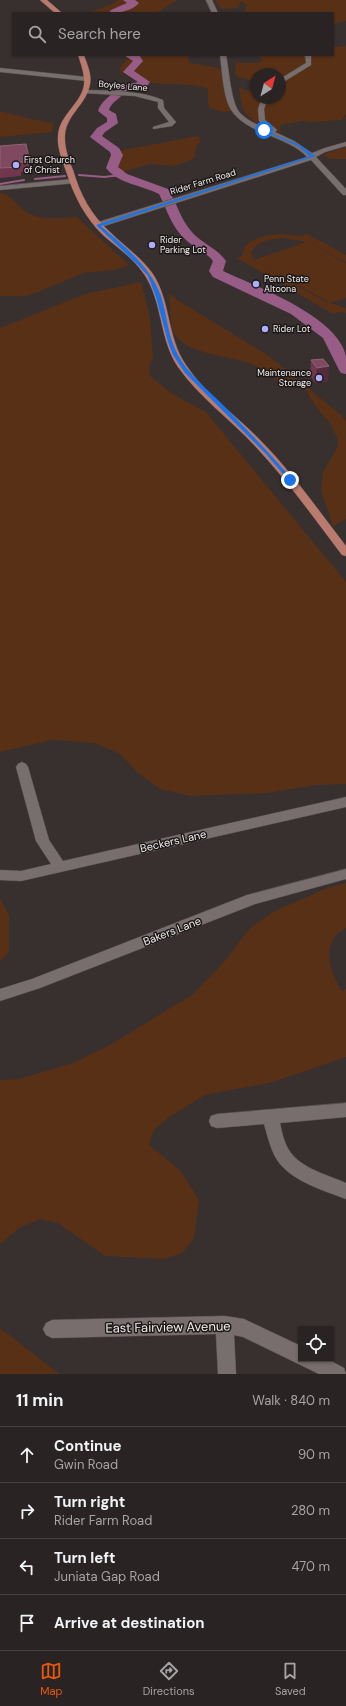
<!DOCTYPE html>
<html lang="en">
<head>
<meta charset="utf-8">
<style>
	:root { --surface:#2a2323; --page:#322b2b; --text:#f1f3f6; --muted:#a5a4a6; --line:#464041; --accent:#ea580c }
	body { margin:0; font-family:"DM Sans",sans-serif; background:var(--page); color:var(--text) }
	.controls { position:absolute; right:12px; bottom:12px; display:grid; overflow:hidden; border-radius:0px; box-shadow:0 1px 3px #0004 }
	.controls button { width:36px; height:36px; display:grid; place-items:center; padding:0; border:0; border-bottom:1px solid var(--line); background:var(--surface); color:var(--text); font:20px sans-serif }
	.compass { position:absolute; left:250px; top:68px; width:36px; height:36px; border-radius:50%; background:var(--surface); box-shadow:0 1px 3px #0004; rotate:36deg }
	.stop { position:absolute; width:12px; height:12px; margin:-9px; border:3px solid #1a73e8; border-radius:50%; background:#fff }
	.stop.end { background:#1a73e8; border-color:#fff; box-shadow:0 1px 4px #0008 }
	.list { margin:0; padding:0; list-style:none }
	h2 { display:flex; justify-content:space-between; align-items:center; height:52px; margin:0; padding:0 16px; font-size:17px }
	h2 small { font-size:13px; font-weight:400; color:var(--muted) }
	.list li { display:grid; grid-template-columns:26px 1fr auto; gap:12px; align-items:center; box-sizing:border-box; height:56px; padding:0 16px; border-top:1px solid var(--line) }
	.list b { display:block; font-size:15px; white-space:nowrap }
	.list p { margin:0; font-size:13px; white-space:nowrap; color:var(--muted) }
	.list em { font-size:13px; font-style:normal; color:var(--muted) }
	.icon { flex:none; width:22px; height:22px; fill:none; stroke:currentColor; stroke-width:2; stroke-linecap:round; stroke-linejoin:round }
	.map { position:relative; flex:none; width:346px; height:1374px; overflow:hidden }
	.search { position:absolute; background:var(--surface); box-shadow:0 1px 3px #0004; left:12px; right:12px; top:12px; height:44px; display:flex; align-items:center; gap:10px; box-sizing:border-box; padding:0 14px; border-radius:0px; color:var(--muted); font-size:15px }
	.sheet { height:276px; background:var(--surface) }
	nav { display:flex; justify-content:space-around; align-items:center; box-sizing:border-box; height:56px; border-top:1px solid var(--line); background:var(--surface); font-size:11px; color:var(--muted) }
	nav a { display:grid; justify-items:center; gap:2px }
	nav .on { color:var(--accent) }
	.map>svg:first-child { display:block }
	.green { fill:#583016; fill-rule:evenodd }
	.lines { fill:none; stroke-linecap:round; stroke-linejoin:round }
	.stream { stroke:#975d86; stroke-width:2 }
	.river { fill:#975d86; fill-rule:evenodd }
	.minor-casing { stroke:#564e4e; stroke-width:1 }
	.major-casing { stroke:#564e4e; stroke-width:1 }
	.minor { fill:#796e6e; fill-rule:evenodd }
	.major { fill:#ba7b6e; fill-rule:evenodd }
	.wall { fill:#71374f }
	.shaded-wall { fill:#542b3b }
	.building { fill:#7f4a60; stroke:#916376 }
	.route { fill:#1a73e8 }
	.poi-dot { fill:#adaffb; stroke:#1c1818; stroke-width:1.5 }
	.labels { text-anchor:middle; dominant-baseline:central; stroke-width:3; stroke-linejoin:round; paint-order:stroke }
	.far-street-label { font-size:9px; fill:#f2ebec; stroke:#1c1818 }
	.far-poi-label { font-size:9px; fill:#f2ebec; stroke:#1c1818; text-anchor:start }
	.street-label { font-size:11px; fill:#f2ebec; stroke:#1c1818 }
	.near-street-label { font-size:13px; fill:#f2ebec; stroke:#1c1818 }
</style>
</head>
<body>
<div class="map">
<svg width="346" height="1374" viewBox="0 0 346 1374">
	<rect width="100%" height="100%" fill="#382f2f"/>
	<g class="green">
		<polygon points="118,0 178,0 156,13 89,13 114,3"/>
		<polygon points="215,0 346,0 346,21 340,22 333,25 333,13 244,13 247,6 243,2 240,2 239,7 235,8 221,9"/>
		<path d="M346 46V114L342 120 311 122 303 121 280 125V132C263 127 247 122 241 103 240 98 240 93 239 87L247 91 256 87V98H280V74H256V82L238 77 235 74 236 66 235 63H257L263 61 258 55H333V47Z"/>
		<path d="M124 55H189L188 60 190 63 214 67 224 70 231 111 223 112 210 108 208 103V89C190 82 172 86 153 83 142 81 130 77 120 71L121 66 128 59Z"/>
		<polygon points="0,111 31,119 53,123 52,132 0,137"/>
		<path d="M198 136 201 141 196 147 195 157 187 162 173 166 150 164 122 172 115 170C112 162 111 157 118 151Z"/>
		<polygon points="346,147 346,159 329,159 323,154"/>
		<path d="M0 193C10 193 17 206 25 211 39 221 61 218 77 217L129 265 115 270 84 273 28 296H0Z"/>
		<path d="M279 234 301 236 307 234 346 255V262L308 242 346 263V298L330 303 254 260 324 301 346 308V313L339 312 333 314 237 258 242 256C243 238 265 236 279 234ZM284 238 306 242 254 260 251 253C256 240 273 239 284 238Z"/>
		<polygon points="141,282 150,318 153,358 149,366 150,376 174,395 205,411 346,582 346,784 317,785 267,793 191,796 160,789 137,772 120,754 95,743 52,740 0,752 0,328 85,294"/>
		<path d="M169 293 179 301 269 356 341 415 346 421V519L333 526 321 490 323 472 337 448 338 439 329 422 316 407 303 385 291 379 285 386C273 378 262 368 249 363 229 356 187 354 175 335 170 326 170 303 169 293Z"/>
		<path d="M346 883V928C320 941 329 972 342 991L346 989V1057L273 1082 205 1095 168 1118 154 1130 149 1145 180 1170 199 1200 194 1238 182 1253 164 1259 105 1256 58 1223 40 1219 19 1228 0 1244V1080L19 1079 73 1063 108 1046 192 995 224 962 250 928 273 912 327 888Z"/>
		<polygon points="0,898 9,915 9,952 0,962"/>
		<polygon points="0,1329 8,1334 59,1374 0,1374"/>
	</g>
	<g class="lines">
		<g class="stream">
			<polyline points="79,175 104,177 121,175"/>
			<polyline points="35,179 65,176"/>
			<polyline points="0,184 24,180"/>
		</g>
		<g class="river">
			<path d="M123 0H135L139 3C132 11 119 13 109 13L111 10 127 3Z"/>
			<path d="M124 55H139L143 61 134 71 150 82 147 86 126 91C121 98 111 102 109 110L116 114 118 123 105 132 102 136 119 148 123 155 118 167 127 174 168 189C177 203 180 218 191 231 201 243 217 248 226 261L223 271C257 287 337 316 346 356 346 361 346 369 346 374L341 373 339 370 323 338 291 314 213 277 209 271 213 261C206 252 194 248 186 240 172 228 167 210 159 194 142 185 118 184 106 168L111 155 110 152 90 137 97 128 107 122V118L98 111C101 100 112 96 118 87L138 82 123 72 133 61Z"/>
		</g>
		<defs>
			<g id="minor">
				<polygon points="206,0 212,0 218,13 212,13"/>
				<path d="M220 55H226C229 70 231 103 240 113 248 121 258 125 268 129L259 121 258 109 262 98H268L264 109 265 120 276 129 277 130 275 132 294 141 312 153 325 148 346 142V146L325 152 316 157 346 189V195H343L311 160 101 227H95V223L307 157C287 135 242 134 229 106 223 93 222 70 220 55Z"/>
				<polygon points="305,55 311,55 311,65 280,84 280,79 306,63"/>
				<polygon points="0,68 87,77 90,79 87,81 0,72"/>
				<path d="M85 90C111 91 139 90 163 100L164 108 176 122 172 126 153 129V127L169 122 158 108V102L135 96 83 93V91Z"/>
				<polygon points="73,179 76,179 76,183 0,190 0,186"/>
				<polygon points="22,762 26,764 28,767 49,840 63,861 346,797 346,807 21,881 0,880 0,870 21,871 51,864 36,841 16,767 18,764"/>
				<polygon points="346,869 346,879 255,904 40,988 0,1001 0,989 32,979 247,895"/>
				<path d="M346 1103V1117L280 1123C282 1132 284 1144 291 1153 303 1169 328 1175 346 1183V1199C325 1191 295 1182 280 1164 271 1153 268 1137 264 1124L217 1128 211 1126 209 1121 211 1116 217 1114Z"/>
				<polygon points="225,1316 244,1319 301,1346 301,1359 327,1359 344,1368 346,1374 319,1374 243,1337 234,1335 236,1374 218,1374 216,1334 52,1338 46,1335 43,1329 46,1323 52,1320"/>
			</g>
			<g id="major">
				<polygon points="40,0 47,0 62,13 55,13"/>
				<path d="M78 55H84C87 64 92 75 90 84 87 104 66 115 65 135 64 147 69 160 73 170 80 194 91 215 110 232 124 246 141 257 153 274 171 302 167 338 186 365 205 394 236 415 260 440 292 472 318 510 346 546V556L342 555C314 518 287 480 255 446 230 419 199 397 178 367 159 339 163 302 144 274 133 258 118 248 104 236 85 218 74 196 66 171 62 160 57 147 58 136 59 115 81 104 84 85 85 75 81 64 78 55Z"/>
			</g>
		</defs>
		<use href="#minor" class="minor-casing"/>
		<use href="#major" class="major-casing"/>
		<use href="#minor" class="minor"/>
		<use href="#major" class="major"/>
	</g>
	<g class="wall">
		<polygon points="0,146 29,158 30,168 28,168 28,172 21,172 21,176 0,178"/>
		<polygon points="311,360 328,381 315,383 310,375"/>
	</g>
	<polygon class="shaded-wall" points="329,366 328,381 315,383 317,368"/>
	<g class="building">
		<polygon points="26,144 29,158 27,158 28,162 19,162 20,167 0,168 0,146"/>
		<polygon points="323,359 329,366 317,368 311,360"/>
	</g>
	<path class="route" d="M263 130 300 145 315 156 101 226C125 247 150 266 161 296 167 315 168 337 178 355 188 374 207 389 222 404 246 429 270 453 292 479L293 480 290 482 265 453 185 373 173 355 168 342 156 297 148 276 137 264 96 225 310 156 298 146 263 131Z"/>
	<g class="poi-dot">
		<circle cx="16" cy="165" r="4"/>
		<circle cx="152" cy="245" r="4"/>
		<circle cx="256" cy="284" r="4"/>
		<circle cx="265" cy="329" r="4"/>
		<circle cx="319" cy="378" r="4"/>
	</g>
	<g class="labels">
		<g class="far-street-label">
			<text transform="translate(123 86) rotate(5)">Boyles Lane</text>
			<text transform="translate(203 182) rotate(-17)">Rider Farm Road</text>
		</g>
		<g class="far-poi-label">
			<text x="24" y="160">First Church<tspan x="24" dy="10">of Christ</tspan></text>
			<text x="160" y="240">Rider<tspan x="160" dy="10">Parking Lot</tspan></text>
			<text x="264" y="279">Penn State<tspan x="264" dy="10">Altoona</tspan></text>
			<text x="273" y="329">Rider Lot</text>
			<text x="311" y="373" text-anchor="end">Maintenance<tspan x="311" dy="10">Storage</tspan></text>
		</g>
		<g class="street-label">
			<text transform="translate(173 841) rotate(-13)">Beckers Lane</text>
			<text transform="translate(172 931) rotate(-21)">Bakers Lane</text>
		</g>
		<g class="near-street-label">
			<text transform="translate(168 1327) rotate(-1)">East Fairview Avenue</text>
		</g>
	</g>
</svg>
<div class="controls">
<button><svg class="icon" aria-label="locate" viewBox="0 0 24 24"><circle cx="12" cy="12" r="6"/><path d="M12 2v4M12 18v4M2 12h4M18 12h4"/></svg></button>
</div>
<svg class="compass" viewBox="-18 -18 36 36"><path d="M0-13l5 13h-10z" fill="#e53935"/><path d="M0 13l5-13h-10z" fill="#a5a4a6"/></svg>
<div class="stop" style="left:264px;top:130px"></div>
<div class="stop end" style="left:290px;top:480px"></div>
<div class="search"><svg class="icon" aria-label="search" viewBox="0 0 24 24"><circle cx="10" cy="10" r="6"/><path d="M15 15l6 6"/></svg>Search here</div>
</div>
<section class="sheet">
<h2>11 min<small>Walk · 840 m</small></h2>
<ul class="list">
<li><svg class="icon" aria-label="ahead" viewBox="0 0 24 24"><path d="M12 20V5M6 11l6-6 6 6"/></svg><div><b>Continue</b><p>Gwin Road</p></div><em>90 m</em></li>
<li><svg class="icon" aria-label="right" viewBox="0 0 24 24"><path d="M7 20v-9h11M14 6l5 5-5 5"/></svg><div><b>Turn right</b><p>Rider Farm Road</p></div><em>280 m</em></li>
<li><svg class="icon" aria-label="left" viewBox="0 0 24 24"><path d="M17 20v-9H6M10 6l-5 5 5 5"/></svg><div><b>Turn left</b><p>Juniata Gap Road</p></div><em>470 m</em></li>
<li><svg class="icon" aria-label="arrive" viewBox="0 0 24 24"><path d="M6 21V4h12l-3 4 3 4H6"/></svg><div><b>Arrive at destination</b></div></li>
</ul>
</section>
<nav>
<a class="on"><svg class="icon" aria-label="map" viewBox="0 0 24 24"><path d="M3 6l6-2 6 2 6-2v14l-6 2-6-2-6 2zM9 4v14M15 6v14"/></svg>Map</a>
<a><svg class="icon" aria-label="directions" viewBox="0 0 24 24"><path d="M12 3l9 9-9 9-9-9zM9 14v-3h6M13 9l2 2-2 2"/></svg>Directions</a>
<a><svg class="icon" aria-label="saved" viewBox="0 0 24 24"><path d="M7 4h10v16l-5-4-5 4z"/></svg>Saved</a>
</nav>
</body>
</html>
